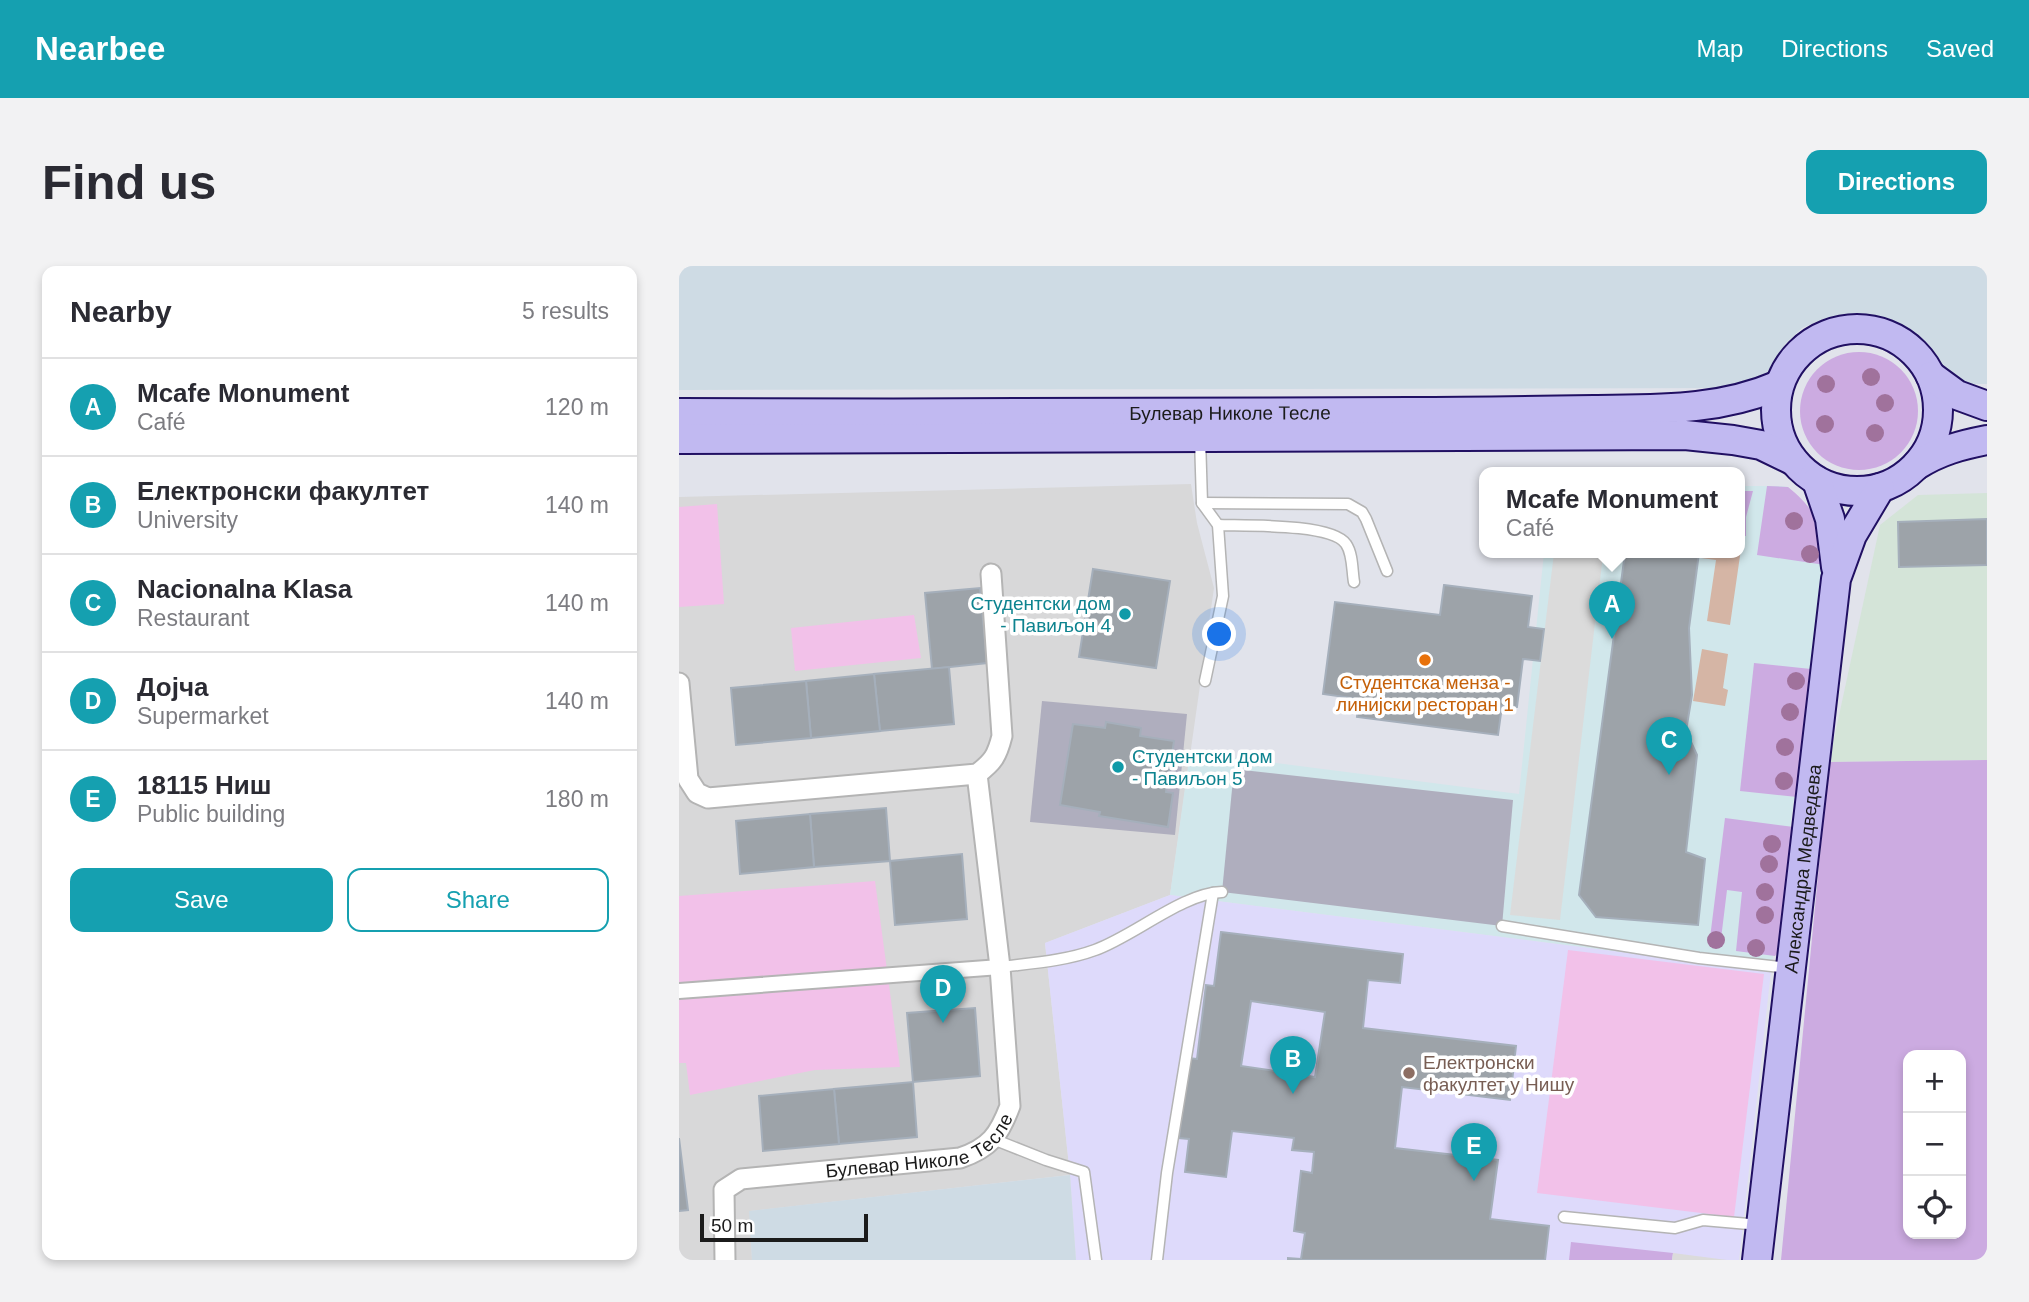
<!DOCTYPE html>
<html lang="en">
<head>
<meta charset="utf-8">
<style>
	:root { --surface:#fff; --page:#f2f2f3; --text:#2b2b33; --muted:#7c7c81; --line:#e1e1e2; --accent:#15a0b0 }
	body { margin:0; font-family:Arial,sans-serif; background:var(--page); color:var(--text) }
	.controls { position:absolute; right:21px; bottom:21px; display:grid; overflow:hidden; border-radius:14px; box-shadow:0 4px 10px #0003 }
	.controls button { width:63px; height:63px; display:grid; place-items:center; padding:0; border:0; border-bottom:2px solid var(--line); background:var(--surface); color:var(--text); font:35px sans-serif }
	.scale { position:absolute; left:21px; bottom:18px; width:168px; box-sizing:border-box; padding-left:7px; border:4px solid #1b1b1b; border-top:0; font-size:19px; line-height:24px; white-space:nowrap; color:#1b1b1b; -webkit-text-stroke:5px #fff; paint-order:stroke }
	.you { position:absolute; left:541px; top:369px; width:24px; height:24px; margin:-18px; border:5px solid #fff; border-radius:50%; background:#1a73e8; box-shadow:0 0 0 10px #1a73e833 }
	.badge { display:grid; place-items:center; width:46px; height:46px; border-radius:50%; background:var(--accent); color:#fff; font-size:23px; font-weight:700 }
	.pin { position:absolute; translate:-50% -58px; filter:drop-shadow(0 2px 4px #0008) }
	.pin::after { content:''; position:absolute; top:37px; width:24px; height:21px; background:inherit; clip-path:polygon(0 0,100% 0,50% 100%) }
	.popup { position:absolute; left:800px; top:201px; width:266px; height:91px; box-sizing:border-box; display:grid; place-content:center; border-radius:14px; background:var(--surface); filter:drop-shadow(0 2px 5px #0005); font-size:23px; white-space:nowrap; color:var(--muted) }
	.popup b { font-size:26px; color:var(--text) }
	.popup::after { content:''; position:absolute; left:50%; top:100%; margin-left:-14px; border:14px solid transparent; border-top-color:var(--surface) }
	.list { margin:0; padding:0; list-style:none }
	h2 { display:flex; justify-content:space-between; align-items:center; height:91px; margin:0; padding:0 28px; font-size:30px }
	h2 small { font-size:23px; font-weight:400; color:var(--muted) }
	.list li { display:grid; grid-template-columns:46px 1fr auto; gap:21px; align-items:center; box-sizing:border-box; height:98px; padding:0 28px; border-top:2px solid var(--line) }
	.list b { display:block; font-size:26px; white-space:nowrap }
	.list p { margin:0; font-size:23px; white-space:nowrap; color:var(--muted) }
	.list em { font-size:23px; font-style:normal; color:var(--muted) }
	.actions { display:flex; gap:14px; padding:21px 28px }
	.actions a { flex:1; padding:16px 0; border:2px solid var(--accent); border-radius:14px; text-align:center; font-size:24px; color:var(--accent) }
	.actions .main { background:var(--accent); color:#fff }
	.icon { flex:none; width:38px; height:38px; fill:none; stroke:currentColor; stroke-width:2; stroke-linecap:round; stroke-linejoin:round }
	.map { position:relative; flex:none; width:1308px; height:994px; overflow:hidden; border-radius:14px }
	header { display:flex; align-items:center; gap:42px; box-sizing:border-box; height:98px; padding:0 35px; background:var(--accent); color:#fff }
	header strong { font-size:33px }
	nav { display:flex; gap:38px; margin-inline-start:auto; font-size:24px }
	.intro { display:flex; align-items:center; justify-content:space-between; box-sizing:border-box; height:168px; padding:0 42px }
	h1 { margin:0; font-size:49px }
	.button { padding:18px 32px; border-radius:14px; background:var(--accent); color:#fff; font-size:24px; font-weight:700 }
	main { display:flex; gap:42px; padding:0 42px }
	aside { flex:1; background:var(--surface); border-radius:14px; box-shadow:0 4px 10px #0003 }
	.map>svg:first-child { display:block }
	.residential { fill:#d8d8d9 }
	.commercial { fill:#d1e7eb }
	.industrial { fill:#d4e4d8 }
	.education { fill:#dedafb }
	.military { fill:#cedbe4 }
	.construction { fill:#afaebe }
	.grass { fill:#ccabe1; fill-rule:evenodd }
	.park { fill:#f2c1e9 }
	.parking { fill:#dbdbdb }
	.water { fill:#d5b5a5 }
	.building { fill:#9da3a9; stroke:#a5afbb; stroke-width:2; fill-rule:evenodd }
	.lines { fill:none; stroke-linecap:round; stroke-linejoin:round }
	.service-casing { stroke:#b4b4b4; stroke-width:13 }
	.pedestrian-casing { stroke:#b4b4b4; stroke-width:18 }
	.minor-casing { stroke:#b4b4b4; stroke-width:23 }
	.secondary-casing { stroke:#211063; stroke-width:32 }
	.service { stroke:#fff; stroke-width:10 }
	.pedestrian { stroke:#fff; stroke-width:14 }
	.minor { stroke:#fff; stroke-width:19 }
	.secondary { stroke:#c1b9f1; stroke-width:28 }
	.tree { fill:#a0729c }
	.culture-dot { fill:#0f9aa8; stroke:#fff; stroke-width:2.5 }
	.food-dot { fill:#e8710a; stroke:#fff; stroke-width:2.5 }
	.education-dot { fill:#8d6e63; stroke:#fff; stroke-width:2.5 }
	.labels { text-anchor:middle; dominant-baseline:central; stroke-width:7; stroke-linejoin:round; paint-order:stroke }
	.street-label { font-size:19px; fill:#1b1b1b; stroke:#fff }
	.culture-label { font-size:19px; fill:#0d838f; stroke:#fff; text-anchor:end }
	.food-label { font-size:19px; fill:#c56008; stroke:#fff }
	.education-label { font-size:19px; fill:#785e54; stroke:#fff; text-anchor:start }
</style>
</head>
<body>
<header>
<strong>Nearbee</strong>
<nav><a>Map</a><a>Directions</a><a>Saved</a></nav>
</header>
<div class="intro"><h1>Find us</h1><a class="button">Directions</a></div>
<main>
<aside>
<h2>Nearby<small>5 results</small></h2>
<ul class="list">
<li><span class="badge">A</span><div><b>Mcafe Monument</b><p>Café</p></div><em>120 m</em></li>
<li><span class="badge">B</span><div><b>Електронски факултет</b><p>University</p></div><em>140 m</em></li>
<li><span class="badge">C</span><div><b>Nacionalna Klasa</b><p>Restaurant</p></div><em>140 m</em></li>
<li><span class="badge">D</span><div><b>Дојча</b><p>Supermarket</p></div><em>140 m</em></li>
<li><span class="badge">E</span><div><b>18115 Ниш</b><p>Public building</p></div><em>180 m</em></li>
</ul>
<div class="actions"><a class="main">Save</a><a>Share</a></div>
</aside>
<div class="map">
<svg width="1308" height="994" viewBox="0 0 1308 994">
	<rect width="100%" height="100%" fill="#e1e3eb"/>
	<polygon class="residential" points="512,218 518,257 535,322 491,629 366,677 391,909 71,945 73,994 0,994 0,231"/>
	<polygon class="commercial" points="1061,220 1102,220 1109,221 1130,242 1146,299 1092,705 491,629 511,486 840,528 865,287 1061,287"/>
	<polygon class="industrial" points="1308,227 1308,494 1150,496 1201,259 1239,229"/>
	<polygon class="education" points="491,629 1092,705 1060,994 397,994 391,909 366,677"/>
	<g class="military">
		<polygon points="0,0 1308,0 1308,118 1288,118 1270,108 1257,95 1244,76 1206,53 1178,50 1144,53 1123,62 1106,78 1086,110 1070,122 0,124"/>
		<polygon points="391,909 397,994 73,994 70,945"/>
	</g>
	<g class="construction">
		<polygon points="363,435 508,448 496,569 351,556"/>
		<polygon points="555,503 834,534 823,660 543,626"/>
	</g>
	<g class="grass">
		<circle cx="1180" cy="145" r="59"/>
		<path d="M1088 220 1109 221C1142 248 1139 259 1146 299L1078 289Z"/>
		<polygon points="1061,225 1074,225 1067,251 1067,270 1061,270"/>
		<polygon points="1075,397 1132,403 1118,531 1061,525"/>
		<path d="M1308 494V994H1102L1150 496ZM1229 789H1282V968H1229Z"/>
		<polygon points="1046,552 1115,561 1099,686 1096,690 1057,685 1063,626 1048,624 1041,681 1030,680"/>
		<polygon points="892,976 994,987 993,994 890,994"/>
	</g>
	<g class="park">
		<polygon points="38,238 45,338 0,341 0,241"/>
		<polygon points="235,349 242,392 116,405 112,362"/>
		<polygon points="196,615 221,801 136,804 11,829 7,797 0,797 0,630"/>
		<polygon points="889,684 1085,708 1055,951 858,927"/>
	</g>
	<g class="parking">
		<polygon points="875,287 924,289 881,654 831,649"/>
		<polygon points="994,987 1048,994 993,994"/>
	</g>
	<g class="water">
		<polygon points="1061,283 1062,283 1051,359 1028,355 1037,294 1022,292 1023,287 1061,287"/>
		<polygon points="1023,383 1049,388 1044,422 1049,424 1046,440 1014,435"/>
	</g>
	<g class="building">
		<polygon points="1308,253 1308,299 1220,301 1219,256"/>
		<polygon points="946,287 1020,287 1010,362 1013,429 1007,465 1018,489 1007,586 1026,593 1019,659 917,651 900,629"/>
		<polygon points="414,303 491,315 477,402 400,391"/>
		<polygon points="765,319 853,330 849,361 865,363 861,395 844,393 838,441 823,440 819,469 678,451 680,433 644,428 656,336 761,349"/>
		<polygon points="301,322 308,397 253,403 246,327"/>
		<polygon points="270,401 275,458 201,465 195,408"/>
		<polygon points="195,408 201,465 132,472 127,415"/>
		<polygon points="127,415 132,472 57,479 52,422"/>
		<polygon points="427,456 462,462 461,470 495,475 487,526 494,527 489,561 420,550 421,546 381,539 394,458 426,462"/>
		<polygon points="207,542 211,595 135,601 131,548"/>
		<polygon points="131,548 135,601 61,608 57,555"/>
		<polygon points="283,588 288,653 216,659 211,595"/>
		<path d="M542 666 724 688 721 717 689 714 684 762 837 780 831 834 723 821 716 882 819 894 811 953 870 960 866 994H609V992L622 993 626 967 615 965 622 905 633 907 635 886 613 884 615 872 553 865 547 911 506 906 510 873 500 872 510 792 518 793 527 719 535 720ZM572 735 646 746 636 811 562 800Z"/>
		<polygon points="296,742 301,810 234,816 228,747"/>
		<polygon points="234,816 238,871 160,878 155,823"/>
		<polygon points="155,823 160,878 84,885 80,830"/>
		<polygon points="0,872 9,944 0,945"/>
	</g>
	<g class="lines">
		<defs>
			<g id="service">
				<polyline points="521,172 523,237 539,259 544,330 526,415"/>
				<polyline points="523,237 669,238 683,246 687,253 708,305"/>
				<path d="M539 259C565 260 653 257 667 278 674 288 673 305 675 316"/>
				<polyline points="823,660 1020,692 1110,702"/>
				<path d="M321 701C353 697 386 695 416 684 455 670 504 627 543 626"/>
				<polyline points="314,873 367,894 405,906 417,994"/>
				<polyline points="885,951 996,962 1024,954 1081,959"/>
				<polyline points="478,994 488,907 534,627"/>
			</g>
			<polyline id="pedestrian" points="0,725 321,701"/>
			<g id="minor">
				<path d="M0 417 9 513 18 527 29 532 298 508C314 496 318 490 323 470L312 308"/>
				<path id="s1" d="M46 994 45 924 62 913 281 892C311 882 320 869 331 840L321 701 298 508"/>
			</g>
			<g id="secondary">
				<circle cx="1178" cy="144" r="81"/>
				<polyline points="1252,110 1278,129 1308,140"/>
				<path id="s2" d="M0 147C244 148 488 147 732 146 793 146 854 145 915 144 980 143 1040 145 1100 119"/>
				<polyline points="0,173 1006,169 1054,174 1082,179 1113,194"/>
				<path d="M1238 199C1260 185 1282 179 1308 174"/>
				<polyline points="1138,215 1151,253 1157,301"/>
				<path id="s3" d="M1078 994 1157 313 1173 269 1201 222"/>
			</g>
		</defs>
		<use href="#service" class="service-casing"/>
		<use href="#pedestrian" class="pedestrian-casing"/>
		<use href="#minor" class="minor-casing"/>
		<use href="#secondary" class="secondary-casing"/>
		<use href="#service" class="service"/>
		<use href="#pedestrian" class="pedestrian"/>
		<use href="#minor" class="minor"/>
		<use href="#secondary" class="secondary"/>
	</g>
	<g class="tree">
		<circle cx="1192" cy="111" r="9"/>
		<circle cx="1147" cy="118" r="9"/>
		<circle cx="1206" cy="137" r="9"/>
		<circle cx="1146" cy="158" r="9"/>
		<circle cx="1196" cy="167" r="9"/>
		<circle cx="1115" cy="255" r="9"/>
		<circle cx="1131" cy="288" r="9"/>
		<circle cx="1117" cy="415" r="9"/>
		<circle cx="1111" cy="446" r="9"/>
		<circle cx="1106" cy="481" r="9"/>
		<circle cx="1105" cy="515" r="9"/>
		<circle cx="1093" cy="578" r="9"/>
		<circle cx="1090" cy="598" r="9"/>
		<circle cx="1086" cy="626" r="9"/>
		<circle cx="1086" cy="649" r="9"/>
		<circle cx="1037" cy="674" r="9"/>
		<circle cx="1077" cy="682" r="9"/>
	</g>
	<g class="culture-dot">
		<circle cx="446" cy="348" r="7"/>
		<circle cx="439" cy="501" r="7"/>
	</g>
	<circle class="food-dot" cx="746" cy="394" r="7"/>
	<circle class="education-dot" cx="730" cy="807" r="7"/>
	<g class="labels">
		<g class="street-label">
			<text stroke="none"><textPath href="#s2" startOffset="551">Булевар Николе Тесле</textPath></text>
			<text stroke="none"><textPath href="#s3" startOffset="394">Александра Медведева</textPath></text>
			<text stroke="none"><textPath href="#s1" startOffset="276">Булевар Николе Тесле</textPath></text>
		</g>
		<g class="culture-label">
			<text x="432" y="337">Студентски дом<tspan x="432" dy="22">- Павиљон 4</tspan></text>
			<text x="453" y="490" text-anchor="start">Студентски дом<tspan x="453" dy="22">- Павиљон 5</tspan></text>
		</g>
		<g class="food-label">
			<text x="746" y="416">Студентска менза -<tspan x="746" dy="22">линијски ресторан 1</tspan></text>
		</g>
		<g class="education-label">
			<text x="744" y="796">Електронски<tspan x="744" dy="22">факултет у Нишу</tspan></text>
		</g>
	</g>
</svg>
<div class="controls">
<button>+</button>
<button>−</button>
<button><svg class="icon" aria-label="locate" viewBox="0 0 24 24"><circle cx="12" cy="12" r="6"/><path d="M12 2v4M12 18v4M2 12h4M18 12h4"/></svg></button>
</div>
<div class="scale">50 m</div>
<div class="you"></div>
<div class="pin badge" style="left:933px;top:373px">A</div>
<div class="popup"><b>Mcafe Monument</b>Café</div>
<div class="pin badge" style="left:614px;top:828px">B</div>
<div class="pin badge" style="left:990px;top:509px">C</div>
<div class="pin badge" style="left:264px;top:757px">D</div>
<div class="pin badge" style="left:795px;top:915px">E</div>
</div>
</main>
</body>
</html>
